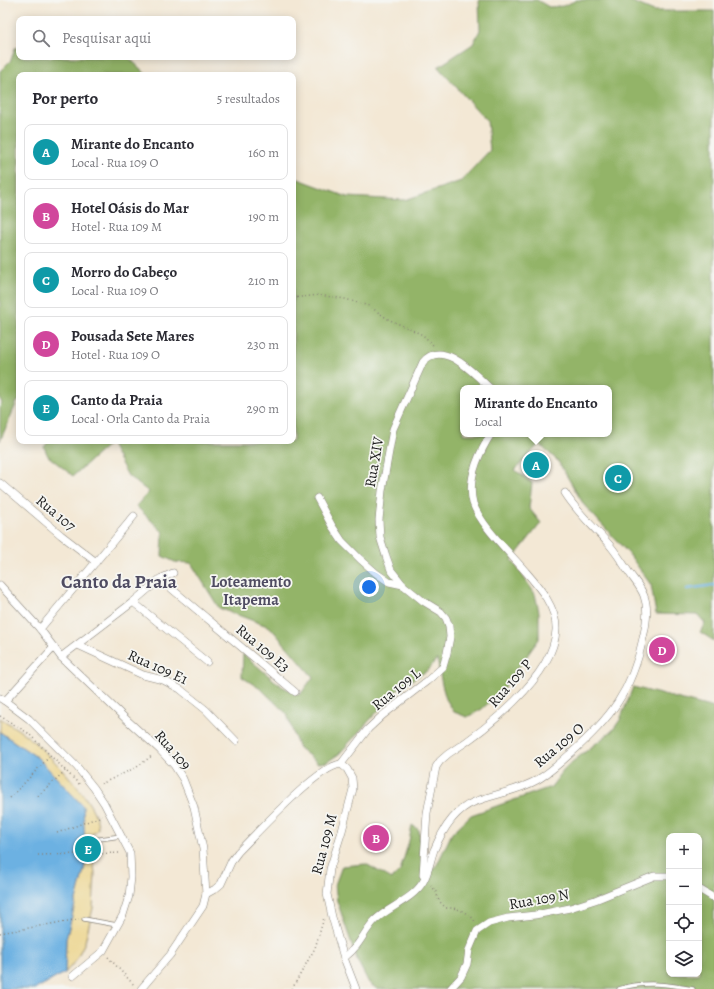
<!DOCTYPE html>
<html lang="pt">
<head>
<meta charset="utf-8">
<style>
	:root { --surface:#fff; --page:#f2f2f3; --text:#2b2b33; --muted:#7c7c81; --line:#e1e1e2; --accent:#c8321e }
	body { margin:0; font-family:Alegreya,serif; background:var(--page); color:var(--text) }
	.controls { position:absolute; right:12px; bottom:12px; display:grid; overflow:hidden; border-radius:8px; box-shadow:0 2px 10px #0003 }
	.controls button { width:36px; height:36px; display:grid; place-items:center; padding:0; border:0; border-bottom:1px solid var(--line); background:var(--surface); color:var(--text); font:20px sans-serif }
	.you { position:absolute; left:369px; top:587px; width:14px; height:14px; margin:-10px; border:3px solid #fff; border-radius:50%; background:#1a73e8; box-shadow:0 0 0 6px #1a73e833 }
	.badge { display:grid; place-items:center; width:26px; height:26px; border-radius:50%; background:var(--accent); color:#fff; font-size:13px; font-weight:700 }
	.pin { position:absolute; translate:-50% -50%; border:2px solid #fff; box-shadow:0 1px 4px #0006 }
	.popup { position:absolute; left:460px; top:385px; width:152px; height:52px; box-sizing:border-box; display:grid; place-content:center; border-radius:8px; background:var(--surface); filter:drop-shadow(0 1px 3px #0005); font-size:13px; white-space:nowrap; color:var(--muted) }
	.popup b { font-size:15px; color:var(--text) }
	.popup::after { content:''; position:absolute; left:50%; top:100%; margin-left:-8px; border:8px solid transparent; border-top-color:var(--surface) }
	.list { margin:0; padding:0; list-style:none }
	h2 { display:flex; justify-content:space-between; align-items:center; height:52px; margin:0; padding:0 16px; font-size:17px }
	h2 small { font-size:13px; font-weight:400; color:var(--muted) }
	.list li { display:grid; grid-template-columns:26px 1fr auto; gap:12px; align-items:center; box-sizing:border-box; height:56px; margin:0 8px 8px; padding:0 8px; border:1px solid var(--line); border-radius:8px }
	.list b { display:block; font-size:15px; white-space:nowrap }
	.list p { margin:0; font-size:13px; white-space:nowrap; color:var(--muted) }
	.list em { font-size:13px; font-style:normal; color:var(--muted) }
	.icon { flex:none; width:22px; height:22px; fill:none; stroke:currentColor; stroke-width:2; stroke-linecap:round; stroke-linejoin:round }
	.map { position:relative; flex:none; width:714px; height:989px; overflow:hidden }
	.search { position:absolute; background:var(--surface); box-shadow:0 2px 10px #0003; left:16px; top:16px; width:280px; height:44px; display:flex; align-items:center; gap:10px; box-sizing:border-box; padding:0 14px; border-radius:8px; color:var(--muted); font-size:15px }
	.panel { position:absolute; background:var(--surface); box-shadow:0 2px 10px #0003; left:16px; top:72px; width:280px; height:372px; border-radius:8px }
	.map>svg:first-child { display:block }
	.forest { fill:#93b468; stroke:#586842; fill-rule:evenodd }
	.sand { fill:#eeda9e; stroke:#857b5d }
	.water { fill:#6cb1e2; stroke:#44667f }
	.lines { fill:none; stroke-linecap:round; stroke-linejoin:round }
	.stream { stroke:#6cb1e2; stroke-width:2.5 }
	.lane-casing { stroke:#888278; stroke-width:5 }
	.street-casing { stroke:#888278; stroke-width:8 }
	.path { stroke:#888278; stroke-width:1.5; stroke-dasharray:1 3; stroke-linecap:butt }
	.lane { stroke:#fff; stroke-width:3.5 }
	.street { stroke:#fff; stroke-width:7 }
	.labels { text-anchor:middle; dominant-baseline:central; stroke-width:3.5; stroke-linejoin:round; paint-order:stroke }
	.street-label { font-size:15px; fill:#1c1c1c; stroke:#f6f6f2 }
	.neighbourhood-label { font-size:16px; font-weight:bold; fill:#4f4c62; stroke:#f6f6f2 }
	.district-label { font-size:19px; font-weight:bold; fill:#4f4c62; stroke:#f6f6f2 }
</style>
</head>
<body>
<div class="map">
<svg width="714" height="989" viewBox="0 0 714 989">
	<rect width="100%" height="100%" fill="#f6f6f2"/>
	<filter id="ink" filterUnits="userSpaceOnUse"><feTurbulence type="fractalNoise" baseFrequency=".025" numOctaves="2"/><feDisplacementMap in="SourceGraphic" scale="8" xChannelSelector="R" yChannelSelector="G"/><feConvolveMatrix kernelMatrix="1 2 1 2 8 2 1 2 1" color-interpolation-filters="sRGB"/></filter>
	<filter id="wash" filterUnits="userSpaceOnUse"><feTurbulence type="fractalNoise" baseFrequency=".012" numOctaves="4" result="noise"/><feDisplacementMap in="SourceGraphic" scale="16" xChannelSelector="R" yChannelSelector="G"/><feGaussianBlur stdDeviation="0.9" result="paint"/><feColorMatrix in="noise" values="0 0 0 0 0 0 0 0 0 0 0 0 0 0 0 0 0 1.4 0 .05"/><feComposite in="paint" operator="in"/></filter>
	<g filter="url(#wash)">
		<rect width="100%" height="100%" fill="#f3e8d5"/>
		<g class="forest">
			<path d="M479 0H537L549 7 563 6 577 0H628L654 11H714V641L700 632 705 623 698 615 656 614 651 585 629 554 584 505 558 461 539 444 515 470 532 483 529 508 541 523 512 560 535 594 539 612V639L503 689 482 709 467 717 454 712 446 699 442 685 437 659 428 670 398 689 339 754 327 762 318 763 298 747 287 714 262 690 242 677 243 654 281 686 300 695 313 677 270 627 219 608 191 563 175 562 162 556 163 532 136 506 149 492 128 476 110 443 73 476 48 456 44 447 49 441H293V177L347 197 405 200 461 181 490 150 487 121 438 67 473 44 480 30ZM463 388H609V434H463Z"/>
			<polygon points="19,47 19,57 128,57 147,75 19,75 19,401 17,402 0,441 0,407 2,403 0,399 0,71 11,60 15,48"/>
			<path d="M633 687 714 708V989H377L369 983 358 962 337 901 335 885 342 866 366 864 392 879 400 871 409 841 412 825 419 830 421 859 435 869 452 833 471 815 551 787 567 766 612 731 620 720ZM669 836H699V974H669Z"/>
		</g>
		<path class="sand" d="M0 718C8 723 16 728 23 733 44 749 99 802 98 828L90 836 95 874 93 908 85 942 76 960 65 973 66 939 86 862 38 758 0 732Z"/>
		<polygon class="water" points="0,732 38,758 83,806 86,862 66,939 65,973 35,989 0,989"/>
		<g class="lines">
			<polyline class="stream" points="687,589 714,585"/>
		</g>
	</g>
	<g filter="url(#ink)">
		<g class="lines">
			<defs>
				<g id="lane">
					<polyline points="93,840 121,836"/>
					<polyline points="84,919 117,925"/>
					<path d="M619 989C643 981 668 984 693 989"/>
				</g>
				<g id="street">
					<polyline points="0,483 61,535 96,562"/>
					<polyline points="160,579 295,692"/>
					<polyline points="0,585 40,629 61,657 128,721 160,750 174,765 183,779 194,807 203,849 206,894 203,906 170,955 141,989"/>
					<path d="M403 585 391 570 386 556 380 537 379 520 382 491 393 429 423 362C443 338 475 375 490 388"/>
					<polyline points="133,602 207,662"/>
					<polyline points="40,629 134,516"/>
					<polyline points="78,645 143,675 163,680 180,689 206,710 236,741"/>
					<polyline points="61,657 133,602 160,579 173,573"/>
					<polyline points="0,698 5,701 29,719 77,767 94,788 104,803 130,853 131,877 129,896 123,915 103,951 73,976"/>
					<polyline points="5,701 54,647"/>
					<polyline points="341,764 347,769 352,778 353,789 342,831 330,869 327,894 332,917 344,958 356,989"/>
					<path d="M423 875 427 813 436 767 440 761 448 754C484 731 554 677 556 630 557 608 540 588 526 572 511 554 480 525 473 503 467 480 479 453 491 434"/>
					<polyline points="699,889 714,898"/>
					<path d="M206 894 215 889 221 884 232 860 238 852C257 833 318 766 341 764L368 729 383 715 427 681 443 667 447 653 450 637 449 626 446 618 441 612 423 601 403 585 389 582 376 573 360 559 342 541 332 526 317 498"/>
					<path d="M344 958C349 954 353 950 357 945 363 937 368 927 375 920 390 906 412 900 423 882 429 872 430 861 434 850 442 831 454 810 474 802 494 794 518 791 537 780 549 773 560 763 570 754 610 719 632 691 643 638 646 626 649 609 644 596 641 587 633 579 628 571 621 561 615 550 606 541 592 525 576 511 565 493"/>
					<polyline points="450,989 461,977 467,964 469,950 477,931 489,923 508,918 535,915 570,908 595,900 654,876 669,876"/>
				</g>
			</defs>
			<use href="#lane" class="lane-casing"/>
			<use href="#street" class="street-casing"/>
			<g class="path">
				<polyline points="293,298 319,295 345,299 369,306 388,319 423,335 435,347"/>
				<polyline points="0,716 28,733 80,785"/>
				<polyline points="101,784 137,767 153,755"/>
				<polyline points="38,796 66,770"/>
				<polyline points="10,798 51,755"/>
				<polyline points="57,833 102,816"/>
				<polyline points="38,855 122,853"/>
				<path d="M431 885 436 892 439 901 446 908C459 907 464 912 474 919L475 923"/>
				<polyline points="0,933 79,919"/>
				<polyline points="108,957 134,985"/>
				<polyline points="292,989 315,948 324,918"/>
			</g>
			<use href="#lane" class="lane"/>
			<use href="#street" class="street"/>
		</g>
	</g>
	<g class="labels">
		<g class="street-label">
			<text transform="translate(374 462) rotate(-80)">Rua XIV</text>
			<text transform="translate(56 513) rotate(40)">Rua 107</text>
			<text transform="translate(263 648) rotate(40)">Rua 109 E3</text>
			<text transform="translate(158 667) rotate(24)">Rua 109 E1</text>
			<text transform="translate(510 683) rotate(-49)">Rua 109 P</text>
			<text transform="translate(396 689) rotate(-39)">Rua 109 L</text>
			<text transform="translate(559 745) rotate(-40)">Rua 109 O</text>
			<text transform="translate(173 750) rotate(49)">Rua 109</text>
			<text transform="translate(324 844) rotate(-75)">Rua 109 M</text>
			<text transform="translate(539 899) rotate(-10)">Rua 109 N</text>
		</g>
		<g class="neighbourhood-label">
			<text x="251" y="582">Loteamento<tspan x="251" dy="18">Itapema</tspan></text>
		</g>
		<g class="district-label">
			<text x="119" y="582">Canto da Praia</text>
		</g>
	</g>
</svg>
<div class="controls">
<button>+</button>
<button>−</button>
<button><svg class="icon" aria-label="locate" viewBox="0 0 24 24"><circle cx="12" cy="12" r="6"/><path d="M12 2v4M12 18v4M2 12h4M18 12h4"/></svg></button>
<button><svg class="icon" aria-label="layers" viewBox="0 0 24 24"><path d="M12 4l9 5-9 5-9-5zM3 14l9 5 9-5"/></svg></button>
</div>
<div class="you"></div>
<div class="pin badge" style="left:536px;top:465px;background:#0f9aa8">A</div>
<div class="popup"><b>Mirante do Encanto</b>Local</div>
<div class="pin badge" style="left:376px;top:838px;background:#d1479c">B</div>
<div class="pin badge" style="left:618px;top:478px;background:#0f9aa8">C</div>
<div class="pin badge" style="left:662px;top:650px;background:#d1479c">D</div>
<div class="pin badge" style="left:88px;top:849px;background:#0f9aa8">E</div>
<div class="search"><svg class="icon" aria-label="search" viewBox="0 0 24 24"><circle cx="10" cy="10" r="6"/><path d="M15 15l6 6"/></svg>Pesquisar aqui</div>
<section class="panel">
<h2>Por perto<small>5 resultados</small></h2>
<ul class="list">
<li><span class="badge" style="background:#0f9aa8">A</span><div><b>Mirante do Encanto</b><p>Local · Rua 109 O</p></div><em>160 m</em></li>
<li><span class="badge" style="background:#d1479c">B</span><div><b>Hotel Oásis do Mar</b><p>Hotel · Rua 109 M</p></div><em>190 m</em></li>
<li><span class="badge" style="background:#0f9aa8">C</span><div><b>Morro do Cabeço</b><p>Local · Rua 109 O</p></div><em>210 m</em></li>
<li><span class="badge" style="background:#d1479c">D</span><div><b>Pousada Sete Mares</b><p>Hotel · Rua 109 O</p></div><em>230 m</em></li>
<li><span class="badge" style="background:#0f9aa8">E</span><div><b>Canto da Praia</b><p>Local · Orla Canto da Praia</p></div><em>290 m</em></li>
</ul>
</section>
</div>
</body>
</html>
